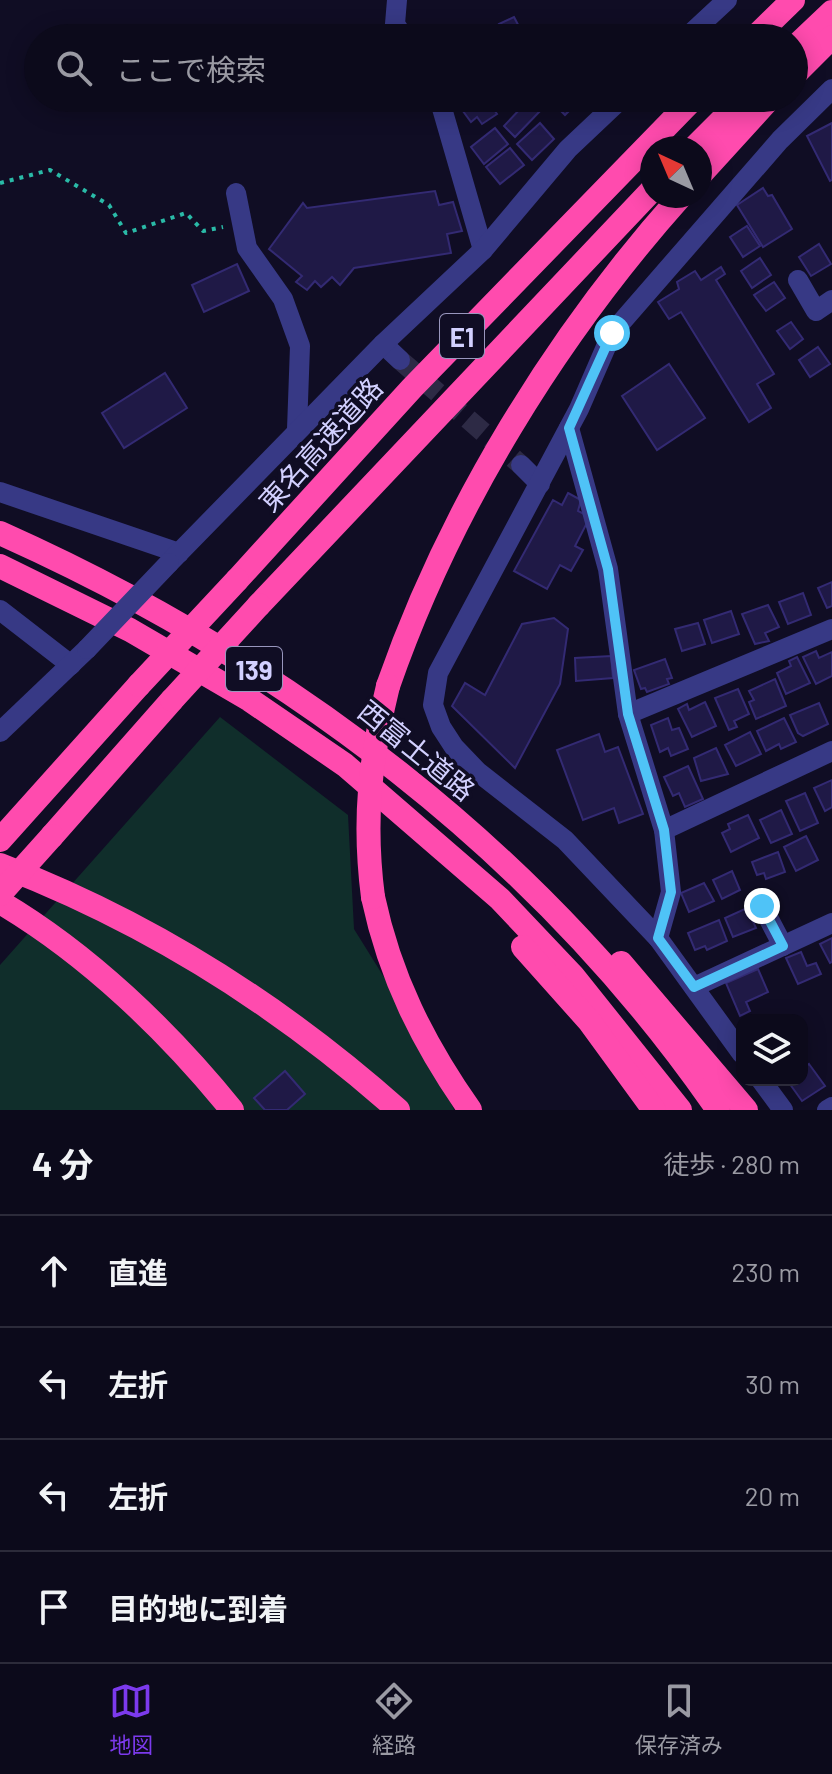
<!DOCTYPE html>
<html lang="ja">
<head>
<meta charset="utf-8">
<style>
	:root { --surface:#0c0a1b; --page:#151324; --text:#f1f3f6; --muted:#9a9aa3; --line:#2c2b3a; --accent:#7c3aed }
	body { margin:0; font-family:Barlow,"Noto Sans JP",sans-serif; background:var(--page); color:var(--text) }
	.controls { position:absolute; right:24px; bottom:24px; display:grid; overflow:hidden; border-radius:16px; box-shadow:0 4px 20px #0003 }
	.controls button { width:72px; height:72px; display:grid; place-items:center; padding:0; border:0; border-bottom:2px solid var(--line); background:var(--surface); color:var(--text); font:40px sans-serif }
	.compass { position:absolute; left:640px; top:136px; width:72px; height:72px; border-radius:50%; background:var(--surface); box-shadow:0 4px 20px #0003; rotate:316deg }
	.stop { position:absolute; width:24px; height:24px; margin:-18px; border:6px solid #4fc3f7; border-radius:50%; background:#fff }
	.stop.end { background:#4fc3f7; border-color:#fff; box-shadow:0 2px 8px #0008 }
	.list { margin:0; padding:0; list-style:none }
	h2 { display:flex; justify-content:space-between; align-items:center; height:104px; margin:0; padding:0 32px; font-size:34px }
	h2 small { font-size:26px; font-weight:400; color:var(--muted) }
	.list li { display:grid; grid-template-columns:52px 1fr auto; gap:24px; align-items:center; box-sizing:border-box; height:112px; padding:0 32px; border-top:2px solid var(--line) }
	.list b { display:block; font-size:30px; white-space:nowrap }
	.list em { font-size:26px; font-style:normal; color:var(--muted) }
	.icon { flex:none; width:44px; height:44px; fill:none; stroke:currentColor; stroke-width:2; stroke-linecap:round; stroke-linejoin:round }
	.map { position:relative; flex:none; width:832px; height:1110px; overflow:hidden }
	.search { position:absolute; background:var(--surface); box-shadow:0 4px 20px #0003; left:24px; right:24px; top:24px; height:88px; display:flex; align-items:center; gap:20px; box-sizing:border-box; padding:0 28px; border-radius:44px; color:var(--muted); font-size:30px }
	.sheet { height:552px; background:var(--surface) }
	nav { display:flex; justify-content:space-around; align-items:center; box-sizing:border-box; height:112px; border-top:2px solid var(--line); background:var(--surface); font-size:22px; color:var(--muted) }
	nav a { display:grid; justify-items:center; gap:4px }
	nav .on { color:var(--accent) }
	.map>svg:first-child { display:block }
	.green { fill:#102e2b }
	.building { fill:#1f1946; stroke:#332a73; stroke-width:2 }
	.lines { fill:none; stroke-linecap:round; stroke-linejoin:round }
	.minor-tunnel { stroke:#2d2a45; stroke-width:20; stroke-dasharray:20 10; stroke-linecap:butt }
	.path { stroke:#2abaa7; stroke-width:4; stroke-dasharray:4 6; stroke-linecap:butt }
	.minor { stroke:#373985; stroke-width:20 }
	.highway { stroke:#ff4bae; stroke-width:24 }
	.minor-bridge { stroke:#373985; stroke-width:20 }
	.highway-bridge { stroke:#ff4bae; stroke-width:24 }
	.route { stroke:#4fc3f7; stroke-width:10 }
	.labels { text-anchor:middle; dominant-baseline:central; stroke-width:7; stroke-linejoin:round; paint-order:stroke }
	.shield { fill:#100d24; stroke:#9896bd; stroke-width:2 }
	.shield-label { font-size:26px; font-weight:bold; fill:#d2d0ff }
	.street-label { font-size:28px; fill:#d2d0ff; stroke:#100d24 }
</style>
</head>
<body>
<div class="map">
<svg width="832" height="1110" viewBox="0 0 832 1110">
	<rect width="100%" height="100%" fill="#100d24"/>
	<polygon class="green" points="220,717 348,815 354,929 428,1048 454,1110 0,1110 0,965"/>
	<g class="building">
		<polygon points="514,17 525,38 506,38 499,24"/>
		<polygon points="473,98 486,98 497,114 482,124 477,117 471,122 460,107"/>
		<polygon points="525,98 541,110 515,137 504,126 522,107 519,104"/>
		<polygon points="552,98 582,98 565,115 550,100"/>
		<polygon points="540,123 554,139 532,160 517,144"/>
		<polygon points="832,123 832,180 830,181 807,136"/>
		<polygon points="495,128 508,144 484,164 471,147"/>
		<polygon points="510,148 524,165 500,184 486,167"/>
		<polygon points="763,188 768,196 772,195 792,229 763,247 737,205"/>
		<polygon points="435,191 439,205 453,202 462,231 447,234 451,253 354,268 340,285 332,277 321,287 315,281 307,290 296,282 302,276 269,249 303,203 307,208"/>
		<polygon points="747,226 760,246 743,257 730,237"/>
		<polygon points="819,244 831,264 811,276 799,257"/>
		<polygon points="760,258 771,275 752,288 741,271"/>
		<polygon points="237,264 249,291 204,312 192,285"/>
		<polygon points="721,267 725,274 716,280 774,374 757,384 771,408 749,422 681,312 669,319 658,302 679,289 677,282 695,271 701,280"/>
		<polygon points="774,282 785,298 766,311 754,295"/>
		<polygon points="791,322 803,339 790,349 777,331"/>
		<polygon points="818,347 830,364 810,377 799,360"/>
		<polygon points="669,364 705,418 657,450 622,396"/>
		<polygon points="165,373 187,408 124,448 102,413"/>
		<polygon points="568,493 581,500 578,511 590,517 575,546 583,550 571,571 560,565 547,589 514,571 553,500 562,505"/>
		<polygon points="832,582 832,606 827,608 818,588"/>
		<polygon points="803,593 811,615 788,624 779,602"/>
		<polygon points="768,605 779,627 765,633 769,641 755,644 742,614"/>
		<polygon points="731,611 739,634 712,643 704,620"/>
		<polygon points="554,618 568,629 560,684 515,768 452,706 465,683 485,695 522,624"/>
		<polygon points="698,623 705,644 682,651 675,629"/>
		<polygon points="816,651 819,658 832,652 832,676 816,684 803,657"/>
		<polygon points="611,656 613,678 576,681 575,658"/>
		<polygon points="797,657 810,683 786,694 777,673 791,666 789,661"/>
		<polygon points="665,659 672,678 667,679 669,684 647,692 645,688 641,689 634,670"/>
		<polygon points="775,679 786,706 756,719 749,702 754,700 749,691"/>
		<polygon points="738,689 749,714 734,721 737,727 729,730 715,698"/>
		<polygon points="705,702 716,726 692,737 678,709 687,704 689,710"/>
		<polygon points="819,703 828,724 803,736 798,733 790,715"/>
		<polygon points="668,718 672,730 679,728 688,749 671,756 668,748 660,752 651,725"/>
		<polygon points="784,718 796,742 781,749 779,744 766,751 757,731"/>
		<polygon points="750,732 761,754 736,766 725,745"/>
		<polygon points="599,734 605,752 618,747 643,814 619,823 614,808 583,820 557,750"/>
		<polygon points="716,748 728,774 701,781 694,758"/>
		<polygon points="688,766 703,799 685,807 679,793 673,796 664,777"/>
		<polygon points="832,780 832,807 825,811 814,788"/>
		<polygon points="805,793 818,823 800,831 786,801"/>
		<polygon points="781,810 792,834 771,843 760,820"/>
		<polygon points="748,815 759,838 731,852 722,833 730,829 728,824"/>
		<polygon points="806,836 818,860 796,871 784,847"/>
		<polygon points="778,852 785,872 766,879 764,873 757,875 752,862"/>
		<polygon points="732,871 740,890 722,899 713,880"/>
		<polygon points="704,883 714,901 689,912 681,893"/>
		<polygon points="747,908 756,928 733,937 725,918"/>
		<polygon points="719,920 727,941 707,950 705,946 695,950 688,933"/>
		<polygon points="832,938 832,962 830,963 820,944"/>
		<polygon points="801,952 807,966 816,963 821,974 798,984 786,958"/>
		<polygon points="758,969 768,992 746,1002 750,1011 740,1016 726,983"/>
		<polygon points="809,1064 825,1086 802,1101 787,1080 802,1080 802,1069"/>
		<polygon points="285,1071 305,1094 287,1110 265,1110 254,1098"/>
	</g>
	<g class="lines">
		<polyline class="minor-tunnel" points="400,360 521,465"/>
		<polyline class="path" points="0,183 50,170 109,205 126,233 186,213 203,231 223,227"/>
		<g class="minor">
			<polyline points="397,0 395,24 404,38"/>
			<polyline points="686,38 727,0"/>
			<polyline points="439,98 483,250"/>
			<polyline points="236,193 247,248 283,299 300,346 297,429"/>
			<polyline points="798,280 816,311 832,300"/>
			<polyline points="383,344 400,360"/>
			<polyline points="569,428 608,569 628,714 664,830 671,892 658,938"/>
			<polyline points="521,465 540,484"/>
			<polyline points="0,492 179,553"/>
			<polyline points="169,563 383,344 483,250 568,149 622,98"/>
			<polyline points="0,610 71,665"/>
			<polyline points="628,714 832,629"/>
			<polyline points="0,732 87,649"/>
			<polyline points="664,830 832,751"/>
			<polyline points="762,906 783,946"/>
			<polyline points="694,987 832,923"/>
			<polyline points="742,1054 658,938 565,840 478,772 454,747 441,727 433,705 438,673 579,409 612,333 780,140 832,89"/>
			<polyline points="761,1080 783,1110"/>
			<polyline points="827,1110 832,1107"/>
		</g>
		<g class="highway">
			<polyline points="754,38 793,0"/>
			<polyline points="794,48 832,12"/>
			<polyline points="794,75 832,37"/>
			<polyline points="694,148 744,98"/>
			<polyline points="700,175 770,98"/>
			<path d="M0 533C284 660 540 852 718 1110"/>
			<polyline points="0,566 130,630 250,700 345,765 500,899 573,976 680,1110"/>
			<polyline points="237,580 412,388 694,98"/>
			<polyline points="259,605 652,190"/>
			<path d="M388 686C450 508 556 336 681 196"/>
			<polyline points="52,836 172,700"/>
			<polyline points="0,840 139,685"/>
			<path d="M0 865C148 922 280 1005 398 1110"/>
			<path d="M373 897C390 977 423 1043 470 1110"/>
			<path d="M0 902C88 954 168 1031 232 1110"/>
			<polyline points="523,947 589,1021 654,1110"/>
			<polyline points="621,963 746,1110"/>
		</g>
		<polyline class="minor-bridge" points="87,649 169,563"/>
		<g class="highway-bridge">
			<polyline points="139,685 237,580"/>
			<polyline points="172,700 259,605"/>
			<polyline points="0,894 52,836"/>
			<path d="M373 897C363 820 370 760 388 686"/>
		</g>
	</g>
	<g class="lines">
		<polyline class="route" points="612,333 569,428 608,569 628,714 664,830 671,892 658,938 694,987 783,946 762,906"/>
	</g>
	<g class="labels">
		<g class="shield">
			<rect x="440" y="314" width="44" height="44" rx="6"/>
			<rect x="226" y="647" width="56" height="44" rx="6"/>
		</g>
		<g class="shield-label">
			<text x="462" y="336">E1</text>
			<text x="254" y="669">139</text>
		</g>
		<g class="street-label">
			<text transform="translate(320 444) rotate(-48)">東名高速道路</text>
			<text transform="translate(417 750) rotate(39)">西富士道路</text>
		</g>
	</g>
</svg>
<div class="controls">
<button><svg class="icon" aria-label="layers" viewBox="0 0 24 24"><path d="M12 4l9 5-9 5-9-5zM3 14l9 5 9-5"/></svg></button>
</div>
<svg class="compass" viewBox="-18 -18 36 36"><path d="M0-13l5 13h-10z" fill="#e53935"/><path d="M0 13l5-13h-10z" fill="#9a9aa3"/></svg>
<div class="stop" style="left:612px;top:333px"></div>
<div class="stop end" style="left:762px;top:906px"></div>
<div class="search"><svg class="icon" aria-label="search" viewBox="0 0 24 24"><circle cx="10" cy="10" r="6"/><path d="M15 15l6 6"/></svg>ここで検索</div>
</div>
<section class="sheet">
<h2>4 分<small>徒歩 · 280 m</small></h2>
<ul class="list">
<li><svg class="icon" aria-label="ahead" viewBox="0 0 24 24"><path d="M12 20V5M6 11l6-6 6 6"/></svg><div><b>直進</b></div><em>230 m</em></li>
<li><svg class="icon" aria-label="left" viewBox="0 0 24 24"><path d="M17 20v-9H6M10 6l-5 5 5 5"/></svg><div><b>左折</b></div><em>30 m</em></li>
<li><svg class="icon" aria-label="left" viewBox="0 0 24 24"><path d="M17 20v-9H6M10 6l-5 5 5 5"/></svg><div><b>左折</b></div><em>20 m</em></li>
<li><svg class="icon" aria-label="arrive" viewBox="0 0 24 24"><path d="M6 21V4h12l-3 4 3 4H6"/></svg><div><b>目的地に到着</b></div></li>
</ul>
</section>
<nav>
<a class="on"><svg class="icon" aria-label="map" viewBox="0 0 24 24"><path d="M3 6l6-2 6 2 6-2v14l-6 2-6-2-6 2zM9 4v14M15 6v14"/></svg>地図</a>
<a><svg class="icon" aria-label="directions" viewBox="0 0 24 24"><path d="M12 3l9 9-9 9-9-9zM9 14v-3h6M13 9l2 2-2 2"/></svg>経路</a>
<a><svg class="icon" aria-label="saved" viewBox="0 0 24 24"><path d="M7 4h10v16l-5-4-5 4z"/></svg>保存済み</a>
</nav>
</body>
</html>
